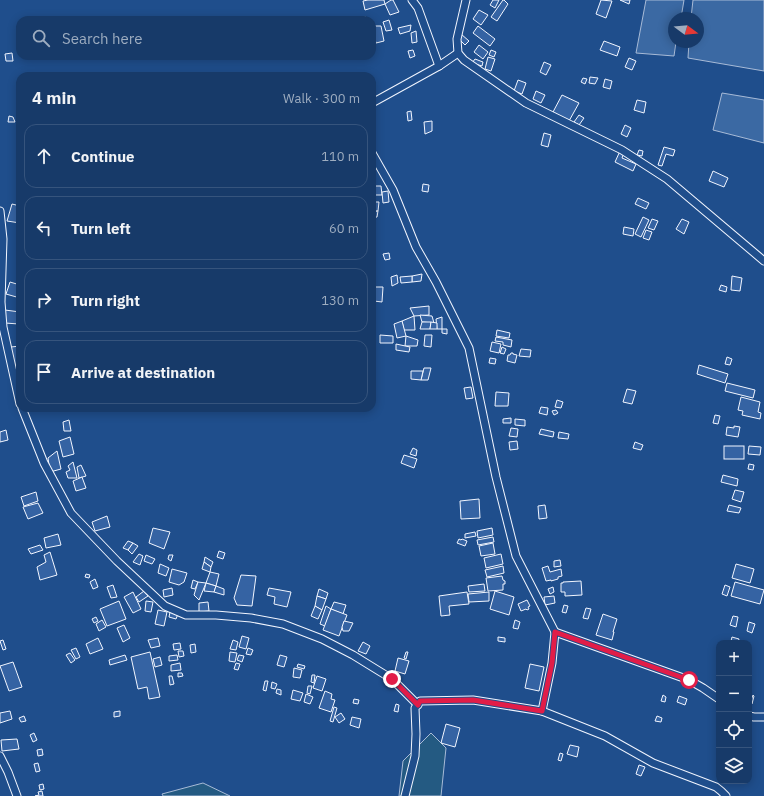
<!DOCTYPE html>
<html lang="en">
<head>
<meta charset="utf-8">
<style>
	:root { --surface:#173a69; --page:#244571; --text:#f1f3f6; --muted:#9eadc0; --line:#36547d }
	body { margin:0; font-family:"IBM Plex Sans",sans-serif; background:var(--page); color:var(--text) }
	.controls { position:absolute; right:12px; bottom:12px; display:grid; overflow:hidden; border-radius:8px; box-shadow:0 2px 10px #0003 }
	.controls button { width:36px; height:36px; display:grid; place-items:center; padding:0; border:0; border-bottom:1px solid var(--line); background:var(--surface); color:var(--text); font:20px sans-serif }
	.compass { position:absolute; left:668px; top:12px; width:36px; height:36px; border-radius:50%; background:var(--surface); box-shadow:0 2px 10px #0003; rotate:106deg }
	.stop { position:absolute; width:12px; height:12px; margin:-9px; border:3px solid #e11d48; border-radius:50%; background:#fff }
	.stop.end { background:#e11d48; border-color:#fff; box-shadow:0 1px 4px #0008 }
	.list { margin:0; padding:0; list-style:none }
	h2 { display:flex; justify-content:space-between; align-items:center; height:52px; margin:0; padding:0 16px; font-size:17px }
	h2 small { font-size:13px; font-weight:400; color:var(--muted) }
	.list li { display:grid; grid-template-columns:26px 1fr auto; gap:12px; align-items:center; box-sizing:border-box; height:64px; margin:0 8px 8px; padding:0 8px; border:1px solid var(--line); border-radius:12px }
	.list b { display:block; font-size:15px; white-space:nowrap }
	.list em { font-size:13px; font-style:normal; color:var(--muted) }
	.icon { flex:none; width:22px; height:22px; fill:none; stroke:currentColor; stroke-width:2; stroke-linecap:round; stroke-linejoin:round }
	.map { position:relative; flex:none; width:764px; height:796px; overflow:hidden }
	.search { position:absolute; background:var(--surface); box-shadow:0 2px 10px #0003; left:16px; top:16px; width:360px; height:44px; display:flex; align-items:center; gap:10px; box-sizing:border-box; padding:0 14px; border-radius:12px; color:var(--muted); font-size:15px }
	.panel { position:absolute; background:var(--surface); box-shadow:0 2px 10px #0003; left:16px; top:72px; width:360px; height:340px; border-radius:12px }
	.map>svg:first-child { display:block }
	.green { fill:#245a82; stroke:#a8bbd7 }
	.water { fill:#3b69a3; stroke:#a8bbd7 }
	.building { fill:#3563a3; stroke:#f2f6ff }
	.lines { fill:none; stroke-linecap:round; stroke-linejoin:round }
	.street-casing { stroke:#f2f6ff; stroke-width:9 }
	.street { stroke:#1f4e8c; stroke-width:7 }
	.route { stroke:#e11d48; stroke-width:5 }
</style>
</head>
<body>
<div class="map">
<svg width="764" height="796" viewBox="0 0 764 796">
	<rect width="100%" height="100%" fill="#1f4e8c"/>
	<g class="green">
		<polygon points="431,733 446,748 441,796 399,796 403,761"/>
		<polygon points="203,783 230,796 163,796 162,794"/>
	</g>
	<g class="water">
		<polygon points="646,0 684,0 681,18 674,18 674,42 676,42 674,56 636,53"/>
		<polygon points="693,0 764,0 764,71 688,58 689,42 698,42 698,18 691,18"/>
		<polygon points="722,93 764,100 764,143 713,130"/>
	</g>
	<g class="building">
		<polygon points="368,0 384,0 385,4 365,10 363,1"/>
		<polygon points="391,0 393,0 399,12 390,15 385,4"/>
		<polygon points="493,0 499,0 495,8 490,5"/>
		<polygon points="503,0 504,0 508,4 497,21 491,17"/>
		<polygon points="601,0 612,1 606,18 596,14"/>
		<polygon points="620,0 630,0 629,4"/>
		<polygon points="479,10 488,15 481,25 473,19"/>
		<polygon points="359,17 366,17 365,20 359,20"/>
		<polygon points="389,20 392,30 386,31 383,22"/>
		<polygon points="411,25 410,31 400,34 398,28"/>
		<polygon points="375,26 381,26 384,41 376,43 373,30"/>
		<polygon points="478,26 495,39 490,46 473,33"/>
		<polygon points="416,31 417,42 412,43 411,33"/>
		<polygon points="461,34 469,41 465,45 460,40"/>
		<polygon points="604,41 620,47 617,56 600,50"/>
		<polygon points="479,45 488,52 483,59 474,52"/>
		<polygon points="413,50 415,56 410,58 408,51"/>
		<polygon points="491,50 496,52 494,57 489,55"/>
		<polygon points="12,53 13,61 6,61 5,54"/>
		<polygon points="319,56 329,56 328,59"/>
		<polygon points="488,57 495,59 491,71 485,69"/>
		<polygon points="629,58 636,61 632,70 625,67"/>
		<polygon points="475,59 483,62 482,66 472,63"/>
		<polygon points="544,62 551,65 546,75 540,72"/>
		<polygon points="590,77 598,78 595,84 589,83"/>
		<polygon points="583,78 587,79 585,84 581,82"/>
		<polygon points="605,79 612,81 610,89 603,87"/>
		<polygon points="518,80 526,83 522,94 514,91"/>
		<polygon points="536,91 545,95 541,103 533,99"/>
		<polygon points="562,95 579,103 569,121 553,112"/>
		<polygon points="637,100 646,102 644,113 634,110"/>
		<polygon points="411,111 412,120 408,121 407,112"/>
		<polygon points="579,115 584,118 579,125 574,122"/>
		<polygon points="9,116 13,117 15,122 8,122"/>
		<polygon points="432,121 432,131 425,134 424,122"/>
		<polygon points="625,125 631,128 627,137 621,134"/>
		<polygon points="544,133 551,135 548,147 541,145"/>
		<polygon points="664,147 675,150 673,156 666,154 662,166 658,165"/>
		<polygon points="639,150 643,151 642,156 637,155"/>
		<polygon points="620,151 624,153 622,158 636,164 633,171 615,162"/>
		<polygon points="713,171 728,178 724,187 709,181"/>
		<polygon points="423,184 429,185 428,192 422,191"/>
		<polygon points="372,186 381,186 382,195 372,195"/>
		<polygon points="388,191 389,202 383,203 382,192"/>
		<polygon points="638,198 649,203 646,209 635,204"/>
		<polygon points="372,202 379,202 378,211 372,211"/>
		<polygon points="12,204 20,206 20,223 7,221"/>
		<polygon points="378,211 377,217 372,218 372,212"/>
		<polygon points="643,217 649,220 641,237 635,234"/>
		<polygon points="652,219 658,221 654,230 648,228"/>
		<polygon points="682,219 689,222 684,234 676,229"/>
		<polygon points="624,227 634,229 633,236 623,234"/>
		<polygon points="646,230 652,232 649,240 643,238"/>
		<polygon points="389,253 390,259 385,260 383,254"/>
		<polygon points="422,274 421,281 412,282 412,276"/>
		<polygon points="397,275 398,283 392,286 391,277"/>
		<polygon points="412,276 412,282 401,283 400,277"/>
		<polygon points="732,276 742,278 740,291 731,290"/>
		<polygon points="10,282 20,285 20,298 6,294"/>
		<polygon points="721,285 727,287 726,292 719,290"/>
		<polygon points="375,287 383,287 382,302 374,301"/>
		<polygon points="429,306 429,315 414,316 410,308"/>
		<polygon points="5,310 20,312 19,324 5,323"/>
		<polygon points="420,315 432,316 434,323 422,322"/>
		<polygon points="414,316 415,330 404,330 402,321"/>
		<polygon points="442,317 442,329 437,329 436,319"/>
		<polygon points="402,321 406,336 397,338 394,324"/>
		<polygon points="422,322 431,322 430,329 420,329"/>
		<polygon points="431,322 437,323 437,329 430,329"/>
		<polygon points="442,329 447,329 447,334 442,333"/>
		<polygon points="497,330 510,333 509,338 496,336"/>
		<polygon points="380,335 393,336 393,343 380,343"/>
		<polygon points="425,335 432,335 431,347 424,346"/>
		<polygon points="406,336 418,340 417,346 405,346"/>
		<polygon points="496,337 512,340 511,347 503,345 503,342 495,341"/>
		<polygon points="492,342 501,344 499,353 490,351"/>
		<polygon points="396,344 410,347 409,352 396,350"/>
		<polygon points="20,346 20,366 13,366 11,347"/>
		<polygon points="502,347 506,349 504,354 500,353"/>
		<polygon points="521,349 531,350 530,357 519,356"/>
		<polygon points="511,353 513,353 513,354 517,355 515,363 507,361 508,355 510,355"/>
		<polygon points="727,357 732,359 730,365 725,364"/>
		<polygon points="490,358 496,359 495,364 489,363"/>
		<polygon points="699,365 728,374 725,383 697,374"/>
		<polygon points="424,368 431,368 428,380 421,380"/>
		<polygon points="411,371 423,371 421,380 411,379"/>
		<polygon points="727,383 755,390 753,398 725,391"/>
		<polygon points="471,387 473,398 466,399 464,388"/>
		<polygon points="627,389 636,391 632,404 623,402"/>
		<polygon points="496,392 509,393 508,406 495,406"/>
		<polygon points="741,397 760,402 758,412 761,413 760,419 742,415 743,411 738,410"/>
		<polygon points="557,400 563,402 561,408 555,407"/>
		<polygon points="541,407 548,408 547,415 539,413"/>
		<polygon points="52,408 63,408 63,410 53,410"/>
		<polygon points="556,410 558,413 554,415 552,411"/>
		<polygon points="715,415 720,416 718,424 713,423"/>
		<polygon points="511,418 511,423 503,423 503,419"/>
		<polygon points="515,419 525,420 525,426 515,425"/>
		<polygon points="69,420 71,431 64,431 63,422"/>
		<polygon points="734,426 740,427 738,437 726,435 727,427 734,428"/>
		<polygon points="511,428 518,429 517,437 509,436"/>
		<polygon points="541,429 554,432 553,437 539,434"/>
		<polygon points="6,430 8,440 0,442 0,432"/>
		<polygon points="559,432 569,434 568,439 558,438"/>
		<polygon points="70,437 74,454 63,457 59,441"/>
		<polygon points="517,441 518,449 510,450 509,442"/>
		<polygon points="635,442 643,445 641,450 633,448"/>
		<rect x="724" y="446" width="20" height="13"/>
		<polygon points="749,446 761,447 760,455 748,454"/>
		<polygon points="413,448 417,450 416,456 410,454"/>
		<polygon points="57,451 61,469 50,472 48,458"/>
		<polygon points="404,455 417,459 414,468 401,463"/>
		<polygon points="73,462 77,478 68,478 66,472 70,470 68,466"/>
		<polygon points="749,464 754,465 753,470 748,469"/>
		<polygon points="81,465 86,476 79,478 77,467"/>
		<polygon points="723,475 738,479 737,486 721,482"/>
		<polygon points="82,477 86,488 76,491 73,481"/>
		<polygon points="735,490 744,492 741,502 732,499"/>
		<polygon points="36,492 38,501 24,506 21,497"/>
		<polygon points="479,499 480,518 461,519 460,501"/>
		<polygon points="38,503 43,513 28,519 23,507"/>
		<polygon points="545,505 547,518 539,519 538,506"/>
		<polygon points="729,505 741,508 739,513 727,511"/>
		<polygon points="107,516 110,527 95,531 92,522"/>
		<polygon points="153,528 170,532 164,549 149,543"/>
		<polygon points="492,528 493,535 478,538 477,531"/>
		<polygon points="475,532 476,536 465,538 465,534"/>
		<polygon points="58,534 61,545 46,548 44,538"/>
		<polygon points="493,537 494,542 478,545 477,540"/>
		<polygon points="459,539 461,540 462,539 467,541 465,546 457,543"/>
		<polygon points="128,541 133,543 128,550 123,548"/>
		<polygon points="133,543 138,546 132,554 128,550"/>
		<polygon points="493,543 495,554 481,556 479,546"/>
		<polygon points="40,545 43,550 31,554 28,549"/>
		<polygon points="219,551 225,553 223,559 217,557"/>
		<polygon points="50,552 57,575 40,580 37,567 46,562 44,555"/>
		<polygon points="139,554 143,556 140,565 133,562"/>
		<polygon points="501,554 503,564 486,568 484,558"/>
		<polygon points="146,555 155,559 152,564 144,561"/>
		<polygon points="169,555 173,555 171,561 168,559"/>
		<polygon points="205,557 213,562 211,567 204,562"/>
		<polygon points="560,560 561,566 554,567 554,561"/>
		<polygon points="204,562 211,567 210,572 202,569"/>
		<polygon points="160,564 169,568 166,576 158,573"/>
		<polygon points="736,564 754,569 750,583 732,578"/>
		<polygon points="503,566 504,573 487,577 485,570"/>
		<polygon points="548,566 550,572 561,569 562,576 558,577 558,579 551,581 551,580 546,581 542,568"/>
		<polygon points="172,569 187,573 184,582 179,585 169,582"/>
		<polygon points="210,572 219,574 216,586 206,583"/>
		<polygon points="86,574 90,575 89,578 85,577"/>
		<polygon points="241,575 256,576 252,606 237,605 234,598"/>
		<polygon points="502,576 503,580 505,581 505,584 503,584 503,590 488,591 486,578"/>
		<polygon points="95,579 98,587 93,589 90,582"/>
		<polygon points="193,580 198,582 195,589 191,588"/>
		<polygon points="581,581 582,595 565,596 565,592 561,592 561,583 563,583 563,582"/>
		<polygon points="198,582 206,583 199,600 194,595"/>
		<polygon points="735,582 764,590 760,604 731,596"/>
		<polygon points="206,583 216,586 214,592 204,591"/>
		<polygon points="484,584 485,591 469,592 468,586"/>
		<polygon points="113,585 117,597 111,598 107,587"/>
		<polygon points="725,585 730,587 727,596 722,594"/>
		<polygon points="216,586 224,589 224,595 214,592"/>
		<polygon points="553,587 554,592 550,594 548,589"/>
		<polygon points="172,588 173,595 164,597 163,590"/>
		<polygon points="269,588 291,592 287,607 274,604 275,597 267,595"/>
		<polygon points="319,589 328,593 326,599 317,596"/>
		<polygon points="144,591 148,596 139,602 136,597"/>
		<polygon points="495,591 514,597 509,615 490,609"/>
		<polygon points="133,592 141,609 133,613 124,597"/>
		<polygon points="467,592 469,604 449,606 450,615 441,616 439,596"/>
		<polygon points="489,592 489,601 469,602 468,594"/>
		<polygon points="317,596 326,599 322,610 315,606"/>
		<polygon points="554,596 555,603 545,605 544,597"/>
		<polygon points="527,600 530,606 528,607 529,609 527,610 526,609 521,611 518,604"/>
		<polygon points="119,601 126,619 107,626 100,609"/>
		<polygon points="146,601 153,602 151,612 145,611"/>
		<polygon points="208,602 209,611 199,612 199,603"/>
		<polygon points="334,602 346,605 343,614 331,609"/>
		<polygon points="564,605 568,606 566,613 562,612"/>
		<polygon points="315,606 322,610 318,619 311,616"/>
		<polygon points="326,606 331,609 325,626 320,624"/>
		<polygon points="586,608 591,609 588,619 583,618"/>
		<polygon points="331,609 347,615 339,636 323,630"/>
		<polygon points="158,610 167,612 164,626 155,624"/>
		<polygon points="170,612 178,614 176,619 169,617"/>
		<polygon points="603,614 617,619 613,632 614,632 612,640 596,635"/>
		<polygon points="733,616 738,617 736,627 730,625"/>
		<polygon points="96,617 98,621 94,623 92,619"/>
		<polygon points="102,620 106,627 99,631 96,624"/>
		<polygon points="515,620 520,622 518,629 513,628"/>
		<polygon points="344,621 353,623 349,631 343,631 342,627"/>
		<polygon points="749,622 755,624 752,633 747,631"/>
		<polygon points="124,625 130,638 123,642 117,628"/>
		<polygon points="242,636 249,638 246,649 239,647"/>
		<polygon points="498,637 505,638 505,642 498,641"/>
		<polygon points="732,637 739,639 738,643 731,641"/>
		<polygon points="98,638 103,649 90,654 86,644"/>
		<polygon points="158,638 160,646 151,648 148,640"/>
		<polygon points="3,640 6,649 3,650 0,641"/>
		<polygon points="233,640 238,642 236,650 230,649"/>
		<polygon points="363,642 370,646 366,654 358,651"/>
		<polygon points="180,643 181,649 174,650 173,644"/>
		<polygon points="195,644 196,652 191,653 190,645"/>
		<polygon points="76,648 80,657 76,659 71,650"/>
		<polygon points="248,648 253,650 251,655 246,654"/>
		<polygon points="178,651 183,651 184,656 179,657"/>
		<polygon points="150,652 160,697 149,699 147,687 138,689 131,657"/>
		<polygon points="230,652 237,653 235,662 229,661"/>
		<polygon points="406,652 408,652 406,659 404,658"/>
		<polygon points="70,653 75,660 71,663 66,655"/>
		<polygon points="125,655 127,660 110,665 109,660"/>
		<polygon points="177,655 178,660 169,661 169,656"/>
		<polygon points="239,655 244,656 242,662 237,660"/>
		<polygon points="280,655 287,657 284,667 277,665"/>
		<polygon points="160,657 162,665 155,667 153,659"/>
		<polygon points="398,658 409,661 405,674 395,671"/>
		<polygon points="13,662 22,687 9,691 0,666"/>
		<polygon points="180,663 181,670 171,671 171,665"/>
		<polygon points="236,663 240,664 238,670 234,669"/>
		<polygon points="298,664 305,666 304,669 297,667"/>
		<polygon points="530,664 544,667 539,691 525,688"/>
		<polygon points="294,668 302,670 300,678 293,677"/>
		<polygon points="178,673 182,673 183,676 178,677"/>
		<polygon points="312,675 315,675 314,683 311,682"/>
		<polygon points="169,676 172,676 174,684 170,685"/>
		<polygon points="317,676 326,679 322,691 313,688"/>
		<polygon points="265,681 268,681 266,691 263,690"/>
		<polygon points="272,682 277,684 275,689 271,688"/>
		<polygon points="308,686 312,686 310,694 307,693"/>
		<polygon points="277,689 281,690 281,695 276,693"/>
		<polygon points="293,690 303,693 300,701 291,699"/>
		<polygon points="325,691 332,694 331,699 335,700 331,712 319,708"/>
		<polygon points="306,694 313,697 310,704 304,702"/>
		<polygon points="663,695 666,697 665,702 661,701"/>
		<polygon points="753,695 754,696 752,704 750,703"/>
		<polygon points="679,696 687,699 685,705 677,702"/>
		<polygon points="354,699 359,700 358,704 353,703"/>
		<polygon points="396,704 399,705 398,712 394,711"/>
		<polygon points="334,707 337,708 333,722 330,721"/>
		<polygon points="10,711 12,719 0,723 0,713"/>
		<polygon points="120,711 120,716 114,717 114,712"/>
		<polygon points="341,713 345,719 339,723 335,717"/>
		<polygon points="24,716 26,721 21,722 19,718"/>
		<polygon points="657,716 662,718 661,722 655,721"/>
		<polygon points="352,717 361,719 359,728 350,725"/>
		<polygon points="446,724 460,728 455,747 441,743"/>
		<polygon points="34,733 37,740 33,742 30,735"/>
		<polygon points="17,739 19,749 2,751 1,740"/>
		<polygon points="570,745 579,747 577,757 567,754"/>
		<polygon points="42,749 43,755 38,756 37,750"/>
		<polygon points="560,753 563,754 561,761 558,760"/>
		<polygon points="38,763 40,771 36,772 34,764"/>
		<polygon points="639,765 645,767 641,776 636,774"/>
		<polygon points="43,784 44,789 40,790 39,785"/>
		<polygon points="42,791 43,796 35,796 39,795 38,792"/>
	</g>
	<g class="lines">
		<defs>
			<g id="street">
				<polyline points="412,0 418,8 439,66"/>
				<polyline points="466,0 457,39 458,53 464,60 526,103 622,150 667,179 764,261"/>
				<polyline points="372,103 439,66 458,53"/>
				<polyline points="372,153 393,190 416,247 436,282 469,348 496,477 516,556 555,632 552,663 542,711"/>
				<polyline points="0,211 3,239 1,302 3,327 20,404"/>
				<polyline points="22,408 44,463 71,513 117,561 165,606 186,615 216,615 251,618 283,624 322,639 353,655 392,679 418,705"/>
				<polyline points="555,632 689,680 703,688 719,699"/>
				<polyline points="749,716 754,717 764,717"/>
				<polyline points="0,756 8,772 17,796"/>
				<polyline points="405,796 415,756 416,734 415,708 420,701 473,700 542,711 605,736 653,763 716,787 721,791 726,796"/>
			</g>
		</defs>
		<use href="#street" class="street-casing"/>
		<use href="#street" class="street"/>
	</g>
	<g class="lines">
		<polyline class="route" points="392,679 418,705 420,701 473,700 542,711 552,663 555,632 689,680"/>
	</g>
</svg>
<div class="controls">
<button>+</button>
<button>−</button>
<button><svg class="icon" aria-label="locate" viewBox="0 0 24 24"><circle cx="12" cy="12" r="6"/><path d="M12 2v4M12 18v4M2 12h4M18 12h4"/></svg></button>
<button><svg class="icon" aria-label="layers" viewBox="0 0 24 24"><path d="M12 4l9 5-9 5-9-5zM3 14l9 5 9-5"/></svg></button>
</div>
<svg class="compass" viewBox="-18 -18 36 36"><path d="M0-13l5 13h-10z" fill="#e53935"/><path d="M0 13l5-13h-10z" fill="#9eadc0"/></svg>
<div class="stop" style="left:689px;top:680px"></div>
<div class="stop end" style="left:392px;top:679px"></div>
<div class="search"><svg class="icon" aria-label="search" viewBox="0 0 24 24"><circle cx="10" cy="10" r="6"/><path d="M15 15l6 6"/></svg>Search here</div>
<section class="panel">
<h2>4 min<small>Walk · 300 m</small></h2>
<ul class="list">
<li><svg class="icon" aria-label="ahead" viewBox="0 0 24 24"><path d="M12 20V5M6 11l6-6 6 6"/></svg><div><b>Continue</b></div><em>110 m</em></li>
<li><svg class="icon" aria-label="left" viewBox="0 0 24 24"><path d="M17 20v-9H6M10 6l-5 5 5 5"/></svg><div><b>Turn left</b></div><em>60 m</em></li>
<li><svg class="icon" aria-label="right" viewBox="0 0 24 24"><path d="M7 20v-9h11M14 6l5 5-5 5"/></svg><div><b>Turn right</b></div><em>130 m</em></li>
<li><svg class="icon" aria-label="arrive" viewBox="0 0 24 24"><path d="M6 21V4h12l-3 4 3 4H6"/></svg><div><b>Arrive at destination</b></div></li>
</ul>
</section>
</div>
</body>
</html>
